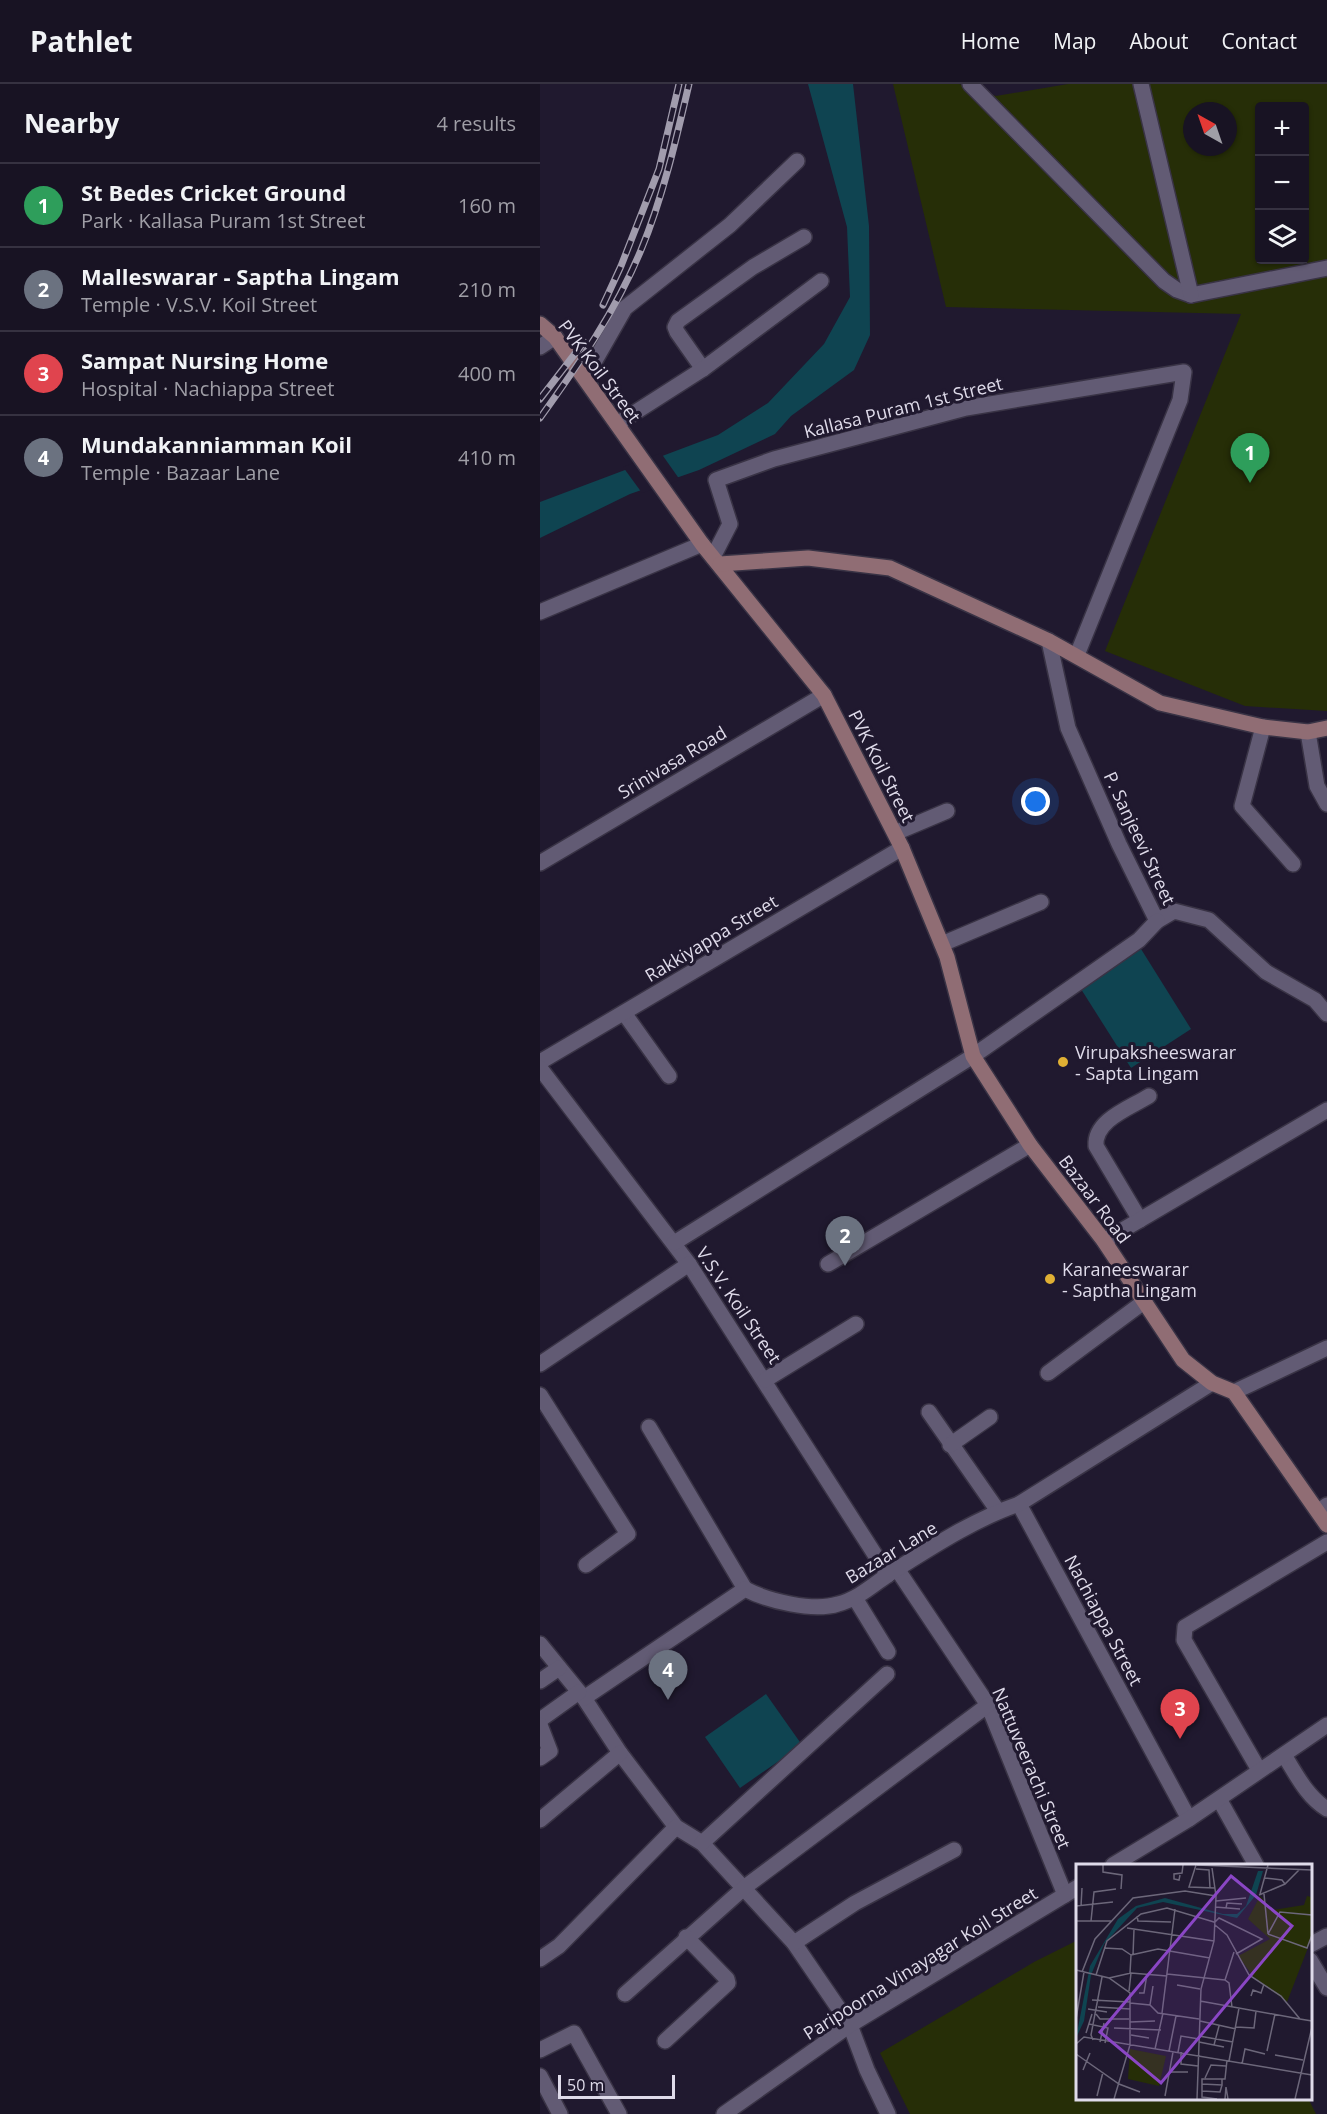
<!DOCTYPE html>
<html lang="en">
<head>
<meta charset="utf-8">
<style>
	:root { --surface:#181323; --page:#252030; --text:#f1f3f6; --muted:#9f9ea6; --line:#363241; --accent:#0f766e }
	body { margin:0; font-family:"Open Sans",sans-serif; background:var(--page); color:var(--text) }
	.controls { position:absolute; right:18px; top:18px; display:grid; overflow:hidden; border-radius:6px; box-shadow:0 2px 4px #0004 }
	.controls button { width:54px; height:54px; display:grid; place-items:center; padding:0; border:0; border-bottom:2px solid var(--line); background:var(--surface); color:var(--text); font:30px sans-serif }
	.compass { position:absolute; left:643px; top:18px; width:54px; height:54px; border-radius:50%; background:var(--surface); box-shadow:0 2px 4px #0004; rotate:320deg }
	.scale { position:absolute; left:18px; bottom:15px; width:117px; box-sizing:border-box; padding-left:6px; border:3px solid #dfdbea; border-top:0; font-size:16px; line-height:21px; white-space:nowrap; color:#dfdbea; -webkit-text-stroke:4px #20192f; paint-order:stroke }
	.you { position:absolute; left:496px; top:718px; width:21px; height:21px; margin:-15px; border:4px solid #fff; border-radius:50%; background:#1a73e8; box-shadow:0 0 0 9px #1a73e833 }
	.badge { display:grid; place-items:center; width:39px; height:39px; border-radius:50%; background:var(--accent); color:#fff; font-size:20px; font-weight:700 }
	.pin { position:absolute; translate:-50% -50px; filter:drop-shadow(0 2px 3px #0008) }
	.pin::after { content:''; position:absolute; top:32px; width:21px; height:18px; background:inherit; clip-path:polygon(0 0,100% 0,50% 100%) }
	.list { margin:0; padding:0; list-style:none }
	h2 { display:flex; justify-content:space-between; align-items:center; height:78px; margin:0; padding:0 24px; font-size:26px }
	h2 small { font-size:20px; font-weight:400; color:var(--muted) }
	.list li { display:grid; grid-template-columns:39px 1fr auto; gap:18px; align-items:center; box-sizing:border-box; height:84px; padding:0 24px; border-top:2px solid var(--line) }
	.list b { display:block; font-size:22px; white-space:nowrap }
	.list p { margin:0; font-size:20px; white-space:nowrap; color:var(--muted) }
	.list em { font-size:20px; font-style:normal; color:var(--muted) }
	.icon { flex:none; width:33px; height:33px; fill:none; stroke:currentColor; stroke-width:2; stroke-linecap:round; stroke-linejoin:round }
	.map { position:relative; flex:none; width:787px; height:2030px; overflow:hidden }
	header { display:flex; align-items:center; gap:36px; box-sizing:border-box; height:84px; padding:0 30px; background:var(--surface); border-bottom:2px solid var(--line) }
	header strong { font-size:28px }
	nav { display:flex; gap:33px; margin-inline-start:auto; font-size:21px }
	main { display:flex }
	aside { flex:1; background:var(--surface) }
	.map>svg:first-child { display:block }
	.green { fill:#262e07; fill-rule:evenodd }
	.water { fill:#0f4451 }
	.pier { fill:#20192f }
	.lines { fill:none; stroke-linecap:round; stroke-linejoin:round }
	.street-casing { stroke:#393345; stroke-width:18 }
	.secondary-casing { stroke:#393345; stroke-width:18 }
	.street { stroke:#625b74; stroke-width:15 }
	.secondary { stroke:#906d74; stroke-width:15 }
	.rail-casing { stroke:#a19cad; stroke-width:7 }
	.rail { stroke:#20192f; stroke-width:4.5; stroke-dasharray:14; stroke-linecap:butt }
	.poi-dot { fill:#e0b034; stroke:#20192f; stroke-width:2 }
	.labels { text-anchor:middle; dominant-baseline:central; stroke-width:6; stroke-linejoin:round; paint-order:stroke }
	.street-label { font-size:18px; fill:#dfdbea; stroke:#20192f }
	.poi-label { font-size:18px; fill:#dfdbea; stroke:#20192f; text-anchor:start }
	.inset-road { fill:none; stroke:#6c677a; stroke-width:1.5 }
	.view { fill:#8a46c5; fill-opacity:0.15; stroke:#8a46c5; stroke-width:3 }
	.inset-edge { fill:none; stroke:#dfdbea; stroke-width:3 }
</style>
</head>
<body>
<header>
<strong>Pathlet</strong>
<nav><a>Home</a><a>Map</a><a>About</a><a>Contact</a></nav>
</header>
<main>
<aside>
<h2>Nearby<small>4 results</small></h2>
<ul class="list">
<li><span class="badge" style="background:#2e9e5b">1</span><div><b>St Bedes Cricket Ground</b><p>Park · Kallasa Puram 1st Street</p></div><em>160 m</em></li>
<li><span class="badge" style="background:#6b7280">2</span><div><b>Malleswarar - Saptha Lingam</b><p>Temple · V.S.V. Koil Street</p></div><em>210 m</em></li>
<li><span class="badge" style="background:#e0444e">3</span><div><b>Sampat Nursing Home</b><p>Hospital · Nachiappa Street</p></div><em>400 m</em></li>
<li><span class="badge" style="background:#6b7280">4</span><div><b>Mundakanniamman Koil</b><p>Temple · Bazaar Lane</p></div><em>410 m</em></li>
</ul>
</aside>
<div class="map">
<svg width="787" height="2030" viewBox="0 0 787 2030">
	<rect width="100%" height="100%" fill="#20192f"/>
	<g class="green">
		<path d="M353 0H419L456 12 528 0H787V627L705 622 565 567 701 230 406 223ZM720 22H764V176H720ZM652 27H688V63H652Z"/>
		<polygon points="538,1856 538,2014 768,2014 776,2030 370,2030 340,1969 494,1878"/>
	</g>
	<g class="water">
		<polygon points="268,0 313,0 329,142 330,251 314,286 251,332 235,350 159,386 90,410 0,454 0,418 178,351 228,319 284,260 310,213 307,143"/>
		<polygon points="601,865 651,945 591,984 541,905"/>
		<polygon points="226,1610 262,1661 200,1704 165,1653"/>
	</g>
	<polygon class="pier" points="121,369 140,396 102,409 83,383"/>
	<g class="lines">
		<defs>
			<g id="street">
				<polyline points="430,0 624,197 637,206 651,211 787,184"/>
				<polyline points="601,0 651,211"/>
				<polyline points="0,263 15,253"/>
				<polyline points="163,285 137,248 135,243 138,237 213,183 264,153"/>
				<polyline points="45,294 85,224 190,141 257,77"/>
				<polyline points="77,340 163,285 281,197"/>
				<polyline points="173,473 190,440 176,396 234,375 426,324 644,288 640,316 537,571"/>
				<polyline points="0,528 162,460"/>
				<polyline points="509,557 528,644 579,760 617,837 634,827 669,836 726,888 775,916 787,930"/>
				<polyline points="723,643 702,722 753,780"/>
				<polyline points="768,648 777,702 787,720"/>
				<polyline points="355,749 407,727"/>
				<polyline points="0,779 284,611"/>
				<polyline points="402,860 501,818"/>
				<polyline points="84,929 129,992"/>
				<polyline points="0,978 362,764"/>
				<polyline points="0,984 149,1180 348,1491"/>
				<path d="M600 1136 556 1062C554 1036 590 1024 609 1012"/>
				<polyline points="564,1157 787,1026"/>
				<polyline points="134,1159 433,972 599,856 617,837"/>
				<polyline points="288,1180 490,1061"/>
				<polyline points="0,1280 149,1180"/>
				<polyline points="508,1289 605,1217"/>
				<polyline points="225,1296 316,1240"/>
				<polyline points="694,1308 787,1264"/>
				<polyline points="0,1311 88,1450 46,1481"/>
				<polyline points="389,1328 458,1427"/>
				<polyline points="109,1343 205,1505"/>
				<polyline points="410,1361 450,1333"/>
				<polyline points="479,1420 649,1735"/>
				<polyline points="779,1427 787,1421"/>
				<polyline points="357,1485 448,1621 525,1811"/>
				<polyline points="315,1514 348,1568"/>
				<polyline points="0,1560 44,1614 80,1669 136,1743 162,1759 254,1859 310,1941 327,1986 348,2030"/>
				<polyline points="0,1597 19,1584"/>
				<path d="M44 1614 205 1505C228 1517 273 1528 298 1520 318 1515 333 1501 349 1490 389 1465 434 1435 479 1420L672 1299"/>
				<polyline points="0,1636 39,1608"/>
				<polyline points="0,1641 10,1667 0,1674"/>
				<path d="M744 1671C756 1690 767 1713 787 1725"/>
				<polyline points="719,1686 644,1556 645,1543 787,1458"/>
				<polyline points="679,1715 716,1781"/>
				<polyline points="0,1736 80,1669"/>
				<polyline points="162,1759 347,1590"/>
				<polyline points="573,1781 649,1735 787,1641"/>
				<polyline points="254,1859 315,1819 414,1766"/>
				<polyline points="770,1861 787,1852"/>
				<polyline points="0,1875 19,1862 136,1743"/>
				<polyline points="770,1876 787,1904"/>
				<polyline points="85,1910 205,1803 448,1621"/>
				<polyline points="125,1957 188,1899 187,1895 146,1853"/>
				<polyline points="0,1966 34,1949 79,2030"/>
				<polyline points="0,1992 20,2030"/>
				<polyline points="184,2030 310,1941 538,1803"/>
			</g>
			<g id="secondary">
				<polyline points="0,240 15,253 162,460 284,611 362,764 407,873 433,972 490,1061 564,1157 643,1276 672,1299 694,1308 787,1441"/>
				<polyline points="180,480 268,474 350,484 509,557 620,619 723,643 768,648 787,644"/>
			</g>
		</defs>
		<use href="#street" class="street-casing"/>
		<use href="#secondary" class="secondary-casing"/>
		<use href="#street" class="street"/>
		<use href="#secondary" class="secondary"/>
		<defs>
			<g id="rail">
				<polyline points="63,221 81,182 119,85 139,0"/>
				<polyline points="0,315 44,258"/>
				<path d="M0 334C38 281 76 227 101 166 123 113 136 56 149 0"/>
			</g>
		</defs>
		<use href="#rail" class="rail-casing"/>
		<use href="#rail" class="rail"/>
	</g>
	<g class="poi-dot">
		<circle cx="523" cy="978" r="6"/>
		<circle cx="510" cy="1195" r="6"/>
	</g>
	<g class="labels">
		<g class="street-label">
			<text transform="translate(60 287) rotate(53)">PVK Koil Street</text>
			<text transform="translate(363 323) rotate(-14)">Kallasa Puram 1st Street</text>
			<text transform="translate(132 678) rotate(-31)">Srinivasa Road</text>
			<text transform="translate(342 682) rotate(63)">PVK Koil Street</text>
			<text transform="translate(600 754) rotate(65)">P. Sanjeevi Street</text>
			<text transform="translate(171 854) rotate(-31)">Rakkiyappa Street</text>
			<text transform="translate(555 1115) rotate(53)">Bazaar Road</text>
			<text transform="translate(199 1221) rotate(56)">V.S.V. Koil Street</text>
			<text transform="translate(351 1468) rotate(-31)">Bazaar Lane</text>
			<text transform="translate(564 1536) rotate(62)">Nachiappa Street</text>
			<text transform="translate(492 1684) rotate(67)">Nattuveerachi Street</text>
			<text transform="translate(380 1879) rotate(-32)">Paripoorna Vinayagar Koil Street</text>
		</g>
		<g class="poi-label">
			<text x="535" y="968">Virupaksheeswarar<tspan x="535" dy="21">- Sapta Lingam</tspan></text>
			<text x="522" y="1185">Karaneeswarar<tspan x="522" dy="21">- Saptha Lingam</tspan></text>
		</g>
	</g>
	<g transform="translate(536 1780)">
		<rect width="236" height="236" fill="#20192f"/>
		<path d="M184 32 197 46 228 41 231 32 235 33V76L211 138 177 112 162 92 194 75 172 55ZM54 185 90 192 83 222 52 215Z" fill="#262e07"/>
		<path d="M182 7H187L180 31 161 54 87 38 61 44 28 80 15 111 8 157 0 174 14 102 42 55 60 42 89 34 147 50H161L170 42Z" fill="#0f4451"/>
		<path class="inset-road" d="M27 1V8L46 11 45 25M120 1 113 23 139 24M121 1 236 6M120 5 133 6 134 24M104 11 103 16 98 15V10L106 9 107 1M189 14 206 16 209 20M184 30 192 1M188 30 192 70M183 31 209 20 223 6M140 37 170 34M0 42 37 38M5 42 6 24M139 43 164 45M150 44 151 39 166 40M61 52 62 57 95 58M0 57H35M15 57 18 28 40 25M138 59 143 54 186 75 160 90M139 61 151 71 173 111 205 132 224 155 236 157M51 64 138 77M192 70 231 84 236 71M192 70 204 48 236 51M28 84 46 85 55 91M55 91 82 85 134 94M57 91 58 65M0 106 33 114 54 129V181L38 235M6 108 19 75 57 34 109 27 140 32M54 109 55 91M91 110 149 116M20 111 31 77 65 50 91 44 138 58M33 114 55 109 91 112M101 121 124 125M53 127 55 109M63 129H68L71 110M175 132 177 126 185 129 188 120M16 136 54 138M124 137 224 155M54 139 74 141 82 149 123 155M74 141 77 122M22 143 54 145M156 143 153 119 149 116 158 88M12 145 31 148M86 149 99 45M20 150 24 155H53M0 155 8 108M124 157 160 165M54 158 79 157M13 160 32 164 29 179M160 163 178 164 180 147M38 164 85 166M10 169 16 150M55 171 73 174M123 172 157 178M17 176 15 171 26 113M24 178 28 159M123 178 148 183M0 180 8 173 236 211M138 181 143 162M79 185 87 149M93 187 100 152M191 187 199 150M102 188 105 172 123 175M105 188V200L122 202M0 190 43 220 64 228M199 191 227 196M153 197 163 144M166 200 169 185 189 190M7 206 14 189M93 208H112M129 214 135 201 150 202M126 220 146 221V215M126 227 144 228 146 221M21 232 27 208M89 232 97 188M121 235 125 125 138 77 140 32 136 4M141 235 126 233V215H149L151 196M149 235 150 223 152 235M219 235 236 163"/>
		<path class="view" d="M155 12 216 62 85 219 24 168Z"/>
		<rect width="236" height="236" class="inset-edge"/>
	</g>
</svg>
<div class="controls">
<button>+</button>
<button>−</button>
<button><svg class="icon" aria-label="layers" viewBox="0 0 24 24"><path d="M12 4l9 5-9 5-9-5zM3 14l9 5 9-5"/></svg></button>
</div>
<svg class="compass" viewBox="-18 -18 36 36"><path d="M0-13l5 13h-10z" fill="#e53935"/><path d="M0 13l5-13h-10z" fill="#9f9ea6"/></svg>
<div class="scale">50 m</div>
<div class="you"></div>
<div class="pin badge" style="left:710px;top:399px;background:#2e9e5b">1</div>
<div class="pin badge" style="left:305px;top:1182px;background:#6b7280">2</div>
<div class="pin badge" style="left:640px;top:1655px;background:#e0444e">3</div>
<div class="pin badge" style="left:128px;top:1616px;background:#6b7280">4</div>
</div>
</main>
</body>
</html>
